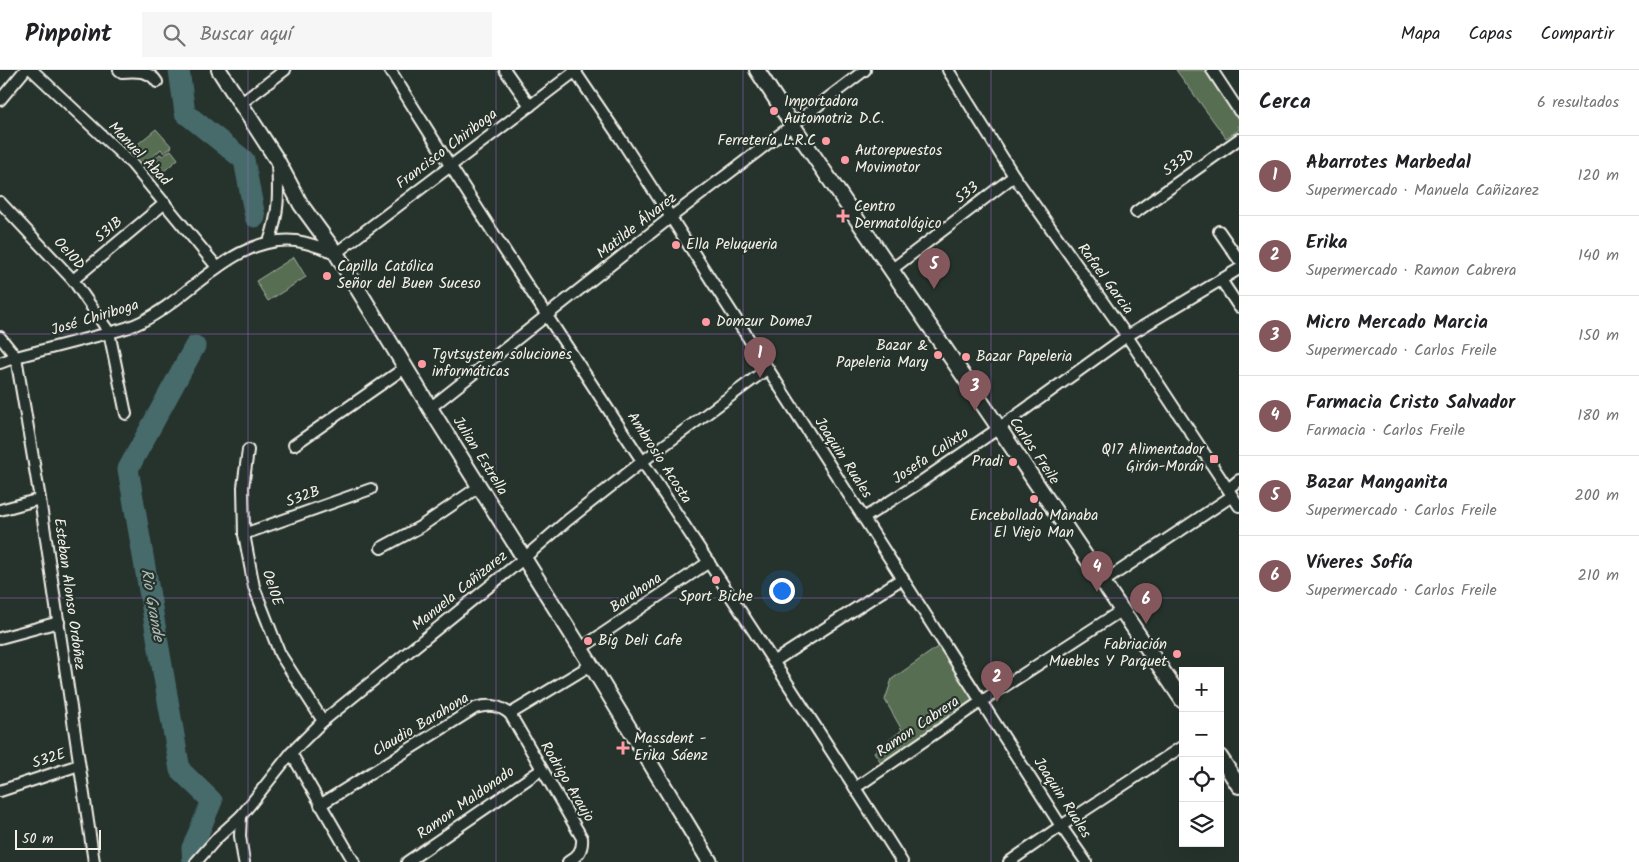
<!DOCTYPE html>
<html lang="es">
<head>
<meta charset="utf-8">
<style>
	:root { --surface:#fff; --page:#f6f6f6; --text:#202124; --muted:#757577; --line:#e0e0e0; --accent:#84575d }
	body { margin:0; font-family:Kalam,sans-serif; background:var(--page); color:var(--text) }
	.controls { position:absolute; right:15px; bottom:15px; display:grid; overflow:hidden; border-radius:0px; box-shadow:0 5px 20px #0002 }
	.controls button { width:45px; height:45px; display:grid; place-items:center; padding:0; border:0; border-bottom:1px solid var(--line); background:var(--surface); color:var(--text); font:25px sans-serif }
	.scale { position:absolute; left:15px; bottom:12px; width:86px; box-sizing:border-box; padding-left:5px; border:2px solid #f4f1e8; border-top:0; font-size:14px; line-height:18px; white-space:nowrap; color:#f4f1e8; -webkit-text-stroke:4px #26332d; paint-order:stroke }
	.you { position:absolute; left:781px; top:520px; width:18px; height:18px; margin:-12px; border:4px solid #fff; border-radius:50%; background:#1a73e8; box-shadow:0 0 0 8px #1a73e833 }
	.badge { display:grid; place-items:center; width:32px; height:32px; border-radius:50%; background:var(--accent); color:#fff; font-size:16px; font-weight:700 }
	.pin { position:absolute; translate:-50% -41px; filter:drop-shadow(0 1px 2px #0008) }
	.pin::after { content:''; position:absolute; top:26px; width:18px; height:15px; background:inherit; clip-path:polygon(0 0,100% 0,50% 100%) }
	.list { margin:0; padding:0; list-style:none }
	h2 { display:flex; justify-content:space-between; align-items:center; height:65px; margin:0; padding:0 20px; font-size:21px }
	h2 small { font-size:16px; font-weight:400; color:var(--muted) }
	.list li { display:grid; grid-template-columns:32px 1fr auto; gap:15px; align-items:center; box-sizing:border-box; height:80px; padding:0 20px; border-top:1px solid var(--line) }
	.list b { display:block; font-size:19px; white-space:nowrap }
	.list p { margin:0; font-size:16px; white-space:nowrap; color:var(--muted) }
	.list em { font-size:16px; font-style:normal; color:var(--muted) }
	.icon { flex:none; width:28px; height:28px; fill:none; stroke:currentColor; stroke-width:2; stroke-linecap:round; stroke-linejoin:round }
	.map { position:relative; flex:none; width:1239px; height:792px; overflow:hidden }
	header { display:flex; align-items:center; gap:30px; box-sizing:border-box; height:70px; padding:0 25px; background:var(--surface); border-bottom:1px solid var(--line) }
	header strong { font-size:24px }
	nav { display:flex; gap:28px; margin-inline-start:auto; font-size:18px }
	.search { width:350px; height:45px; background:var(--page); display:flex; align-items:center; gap:12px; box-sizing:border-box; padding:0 18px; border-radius:0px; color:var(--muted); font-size:19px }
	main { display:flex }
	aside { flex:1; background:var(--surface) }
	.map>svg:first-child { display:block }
	.park { fill:#586e53; stroke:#a6b09e }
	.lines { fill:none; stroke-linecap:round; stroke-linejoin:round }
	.river { stroke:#476b6b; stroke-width:21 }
	.street-casing { stroke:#f4f1e8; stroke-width:14 }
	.secondary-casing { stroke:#f4f1e8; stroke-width:18 }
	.street { stroke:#26332d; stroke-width:10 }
	.secondary { stroke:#26332d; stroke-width:14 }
	.grid { fill:none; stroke:#9f67cb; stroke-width:1; stroke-opacity:0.55 }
	.poi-dot { fill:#ff9aa2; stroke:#26332d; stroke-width:2 }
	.labels { text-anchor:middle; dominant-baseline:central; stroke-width:4.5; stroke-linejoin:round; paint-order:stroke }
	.poi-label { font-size:15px; fill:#f4f1e8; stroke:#26332d; text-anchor:start }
	.street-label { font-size:15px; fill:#f4f1e8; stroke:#26332d }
	.water-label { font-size:16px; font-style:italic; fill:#afbbb6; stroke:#26332d }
</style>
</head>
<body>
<header>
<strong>Pinpoint</strong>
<div class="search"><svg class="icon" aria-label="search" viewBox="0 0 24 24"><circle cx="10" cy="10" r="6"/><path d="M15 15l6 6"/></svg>Buscar aquí</div>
<nav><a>Mapa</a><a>Capas</a><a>Compartir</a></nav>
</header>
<main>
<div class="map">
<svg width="1239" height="792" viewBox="0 0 1239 792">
	<rect width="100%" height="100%" fill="#26332d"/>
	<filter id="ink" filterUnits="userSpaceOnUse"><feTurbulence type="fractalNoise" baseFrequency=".02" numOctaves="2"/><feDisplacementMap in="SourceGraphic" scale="10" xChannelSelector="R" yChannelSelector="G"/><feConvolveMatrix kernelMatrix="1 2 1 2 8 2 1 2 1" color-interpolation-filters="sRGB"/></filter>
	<g filter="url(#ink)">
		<g class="park">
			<polygon points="1176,0 1218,0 1239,34 1239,60 1226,68"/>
			<polygon points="156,59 172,77 164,83 161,79 141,97 128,82"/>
			<polygon points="171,80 178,89 156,108 146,96 160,84 163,86"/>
			<polygon points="294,187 306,207 268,231 256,211"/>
			<polygon points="949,569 983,622 882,694 874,682 902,660 885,630 892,609"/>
		</g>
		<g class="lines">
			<g class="river">
				<polyline points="179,0 185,43 244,90 255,147"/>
				<polyline points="193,792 192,778 212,731 180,700 128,399 195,276"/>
			</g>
			<defs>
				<g id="street">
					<polyline points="32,0 132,94 217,197"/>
					<path d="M119 0 122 2C134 1 150 0 157 12"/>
					<path d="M390 0C556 267 735 526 902 792"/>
					<polyline points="505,0 530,36"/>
					<polyline points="574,0 620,68 1061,756 1086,792"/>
					<polyline points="948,0 1014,106 1127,266 1239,436"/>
					<polyline points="1212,0 1239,41"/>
					<polyline points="0,30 25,0"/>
					<polyline points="240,34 285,0"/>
					<polyline points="0,132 73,210 109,262 126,344"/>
					<polyline points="1136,142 1239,69"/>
					<polyline points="1219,161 1239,190"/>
					<path d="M269 172C279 144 279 123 277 94"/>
					<polyline points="891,200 1014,106"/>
					<polyline points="73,210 165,133"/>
					<polyline points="1221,210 1239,237"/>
					<polyline points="0,267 16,287 40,429 94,792"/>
					<path d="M0 293 16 287C43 280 70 273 97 266 111 262 128 259 141 252 192 227 233 165 296 171 310 173 323 178 336 183L577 0"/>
					<polyline points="430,338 671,147 865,0"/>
					<polyline points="294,375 406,297"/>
					<polyline points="248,380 243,417 244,464 254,517 280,584 323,651"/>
					<polyline points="1228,419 1239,410"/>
					<polyline points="0,440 40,429"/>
					<polyline points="864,448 919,413 999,358 1127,266 1239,199"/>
					<polyline points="244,464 371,419"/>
					<polyline points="381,478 420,457 480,416"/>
					<polyline points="1103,512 1232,426"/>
					<polyline points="0,568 59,552"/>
					<polyline points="580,579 709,492"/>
					<polyline points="773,592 903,508"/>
					<path d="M510 644 582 768C583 780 578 786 568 792"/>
					<polyline points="291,683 354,792"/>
					<polyline points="855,718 982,631 1122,540"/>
					<polyline points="0,721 79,695"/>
					<path d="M320 735 475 638C489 634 499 635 510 644L591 595"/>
					<polyline points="241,746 240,766 244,792"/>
					<polyline points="196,792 218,767 241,746 291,683 323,651 523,489 568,450 643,391 767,299"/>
					<polyline points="407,792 541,700"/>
					<polyline points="1009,792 1061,756 1183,676"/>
				</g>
				<g id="secondary">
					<polyline points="219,0 277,90 301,135 336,183 430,338 591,595 710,792"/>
					<polyline points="757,0 792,54 999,358 1183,631"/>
					<polyline points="1220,687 1239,716"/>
				</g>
			</defs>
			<use href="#street" class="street-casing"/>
			<use href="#secondary" class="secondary-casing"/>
			<use href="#street" class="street"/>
			<use href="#secondary" class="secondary"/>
		</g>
	</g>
	<path class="grid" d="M248 0V792M496 0V792M743 0V792M991 0V792M0 264H1239M0 528H1239"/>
	<g class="poi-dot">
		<circle cx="774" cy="41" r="5"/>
		<circle cx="826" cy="71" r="5"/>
		<circle cx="845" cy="90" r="5"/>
		<path d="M840.5 138.5h5v5h5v5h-5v5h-5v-5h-5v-5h5z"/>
		<circle cx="676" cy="175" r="5"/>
		<circle cx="327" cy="206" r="5"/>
		<circle cx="706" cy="252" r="5"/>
		<circle cx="938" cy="285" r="5"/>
		<circle cx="966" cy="287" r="5"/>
		<circle cx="422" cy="294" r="5"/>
		<rect x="1209" y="384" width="10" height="10" rx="2.5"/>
		<circle cx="1013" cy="392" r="5"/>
		<circle cx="1034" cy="429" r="5"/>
		<circle cx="716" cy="510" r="5"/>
		<circle cx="588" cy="571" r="5"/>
		<circle cx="1177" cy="584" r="5"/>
		<path d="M620.5 670.5h5v5h5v5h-5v5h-5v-5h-5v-5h5z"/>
	</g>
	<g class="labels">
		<g class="poi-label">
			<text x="784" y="32">Importadora<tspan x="784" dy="17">Automotriz D.C.</tspan></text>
			<text x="816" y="71" text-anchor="end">Ferretería L.R.C</text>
			<text x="855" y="81">Autorepuestos<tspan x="855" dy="17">Movimotor</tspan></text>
			<text x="854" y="137">Centro<tspan x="854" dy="17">Dermatológico</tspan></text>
			<text x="686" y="175">Ella Peluqueria</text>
			<text x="337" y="197">Capilla Católica<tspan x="337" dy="17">Señor del Buen Suceso</tspan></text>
			<text x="716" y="252">Domzur DomeJ</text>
			<text x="928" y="276" text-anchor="end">Bazar &amp;<tspan x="928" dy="17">Papeleria Mary</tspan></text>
			<text x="432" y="285">Tgvtsystem soluciones<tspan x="432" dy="17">informáticas</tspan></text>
			<text x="976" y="287">Bazar Papeleria</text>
			<text x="1204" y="380" text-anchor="end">Q17 Alimentador<tspan x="1204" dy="17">Girón-Morán</tspan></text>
			<text x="1003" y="392" text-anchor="end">Pradi</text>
			<text x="1034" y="446" text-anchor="middle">Encebollado Manaba<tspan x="1034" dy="17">El Viejo Man</tspan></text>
			<text x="716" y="527" text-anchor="middle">Sport Biche</text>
			<text x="598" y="571">Big Deli Cafe</text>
			<text x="1167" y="575" text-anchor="end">Fabriación<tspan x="1167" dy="17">Muebles Y Parquet</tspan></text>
			<text x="634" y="669">Massdent -<tspan x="634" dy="17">Erika Sáenz</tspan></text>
		</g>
		<g class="street-label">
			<text transform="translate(447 79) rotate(-37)">Francisco Chiriboga</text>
			<text transform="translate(139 84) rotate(46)">Manuel Abad</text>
			<text transform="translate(1179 93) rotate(-35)">S33D</text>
			<text transform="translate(967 123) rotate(-37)">S33</text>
			<text transform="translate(637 156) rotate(-38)">Matilde Álvarez</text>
			<text transform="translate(109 160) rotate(-40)">S31B</text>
			<text transform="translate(69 184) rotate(48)">Oe10D</text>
			<text transform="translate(1105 209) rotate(54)">Rafael Garcia</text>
			<text transform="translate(95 248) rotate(-17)">José Chiriboga</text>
			<text transform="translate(1034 381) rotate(56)">Carlos Freile</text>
			<text transform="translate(480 386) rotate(58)">Julian Estrella</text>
			<text transform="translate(931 386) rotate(-34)">Josefa Calixto</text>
			<text transform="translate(659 388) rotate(57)">Ambrosio Acosta</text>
			<text transform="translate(843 388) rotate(57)">Joaquin Ruales</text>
			<text transform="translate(303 427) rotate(-20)">S32B</text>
			<text transform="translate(272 518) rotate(72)">Oe10E</text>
			<text transform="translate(460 521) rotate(-39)">Manuela Cañizarez</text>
			<text transform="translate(636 523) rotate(-34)">Barahona</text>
			<text transform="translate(69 524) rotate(82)">Esteban Alonso Ordoñez</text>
			<text transform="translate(421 655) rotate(-31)">Claudio Barahona</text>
			<text transform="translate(918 657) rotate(-34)">Ramon Cabrera</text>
			<text transform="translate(49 689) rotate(-18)">S32E</text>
			<text transform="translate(567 712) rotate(59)">Rodrigo Araujo</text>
			<text transform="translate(1062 728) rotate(57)">Joaquin Ruales</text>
			<text transform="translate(466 733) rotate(-35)">Ramon Maldonado</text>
		</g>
		<g class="water-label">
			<text transform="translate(152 535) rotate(80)">Rio Grande</text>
		</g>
	</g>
</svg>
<div class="controls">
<button>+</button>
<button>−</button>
<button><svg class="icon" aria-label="locate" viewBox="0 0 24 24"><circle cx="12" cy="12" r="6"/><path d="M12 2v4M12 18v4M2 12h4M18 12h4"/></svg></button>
<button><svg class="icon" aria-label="layers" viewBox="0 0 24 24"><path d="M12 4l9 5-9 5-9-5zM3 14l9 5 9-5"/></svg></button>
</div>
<div class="scale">50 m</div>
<div class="you"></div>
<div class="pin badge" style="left:760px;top:308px">1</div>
<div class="pin badge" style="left:997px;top:632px">2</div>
<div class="pin badge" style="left:975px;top:341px">3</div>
<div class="pin badge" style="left:1097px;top:522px">4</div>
<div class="pin badge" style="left:934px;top:219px">5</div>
<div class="pin badge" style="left:1146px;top:554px">6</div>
</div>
<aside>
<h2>Cerca<small>6 resultados</small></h2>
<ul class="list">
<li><span class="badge">1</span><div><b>Abarrotes Marbedal</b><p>Supermercado · Manuela Cañizarez</p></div><em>120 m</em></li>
<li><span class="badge">2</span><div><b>Erika</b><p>Supermercado · Ramon Cabrera</p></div><em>140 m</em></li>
<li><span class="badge">3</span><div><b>Micro Mercado Marcia</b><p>Supermercado · Carlos Freile</p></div><em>150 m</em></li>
<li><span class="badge">4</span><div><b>Farmacia Cristo Salvador</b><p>Farmacia · Carlos Freile</p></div><em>180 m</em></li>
<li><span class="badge">5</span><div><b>Bazar Manganita</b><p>Supermercado · Carlos Freile</p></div><em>200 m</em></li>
<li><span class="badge">6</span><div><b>Víveres Sofía</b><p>Supermercado · Carlos Freile</p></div><em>210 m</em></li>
</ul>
</aside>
</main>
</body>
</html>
